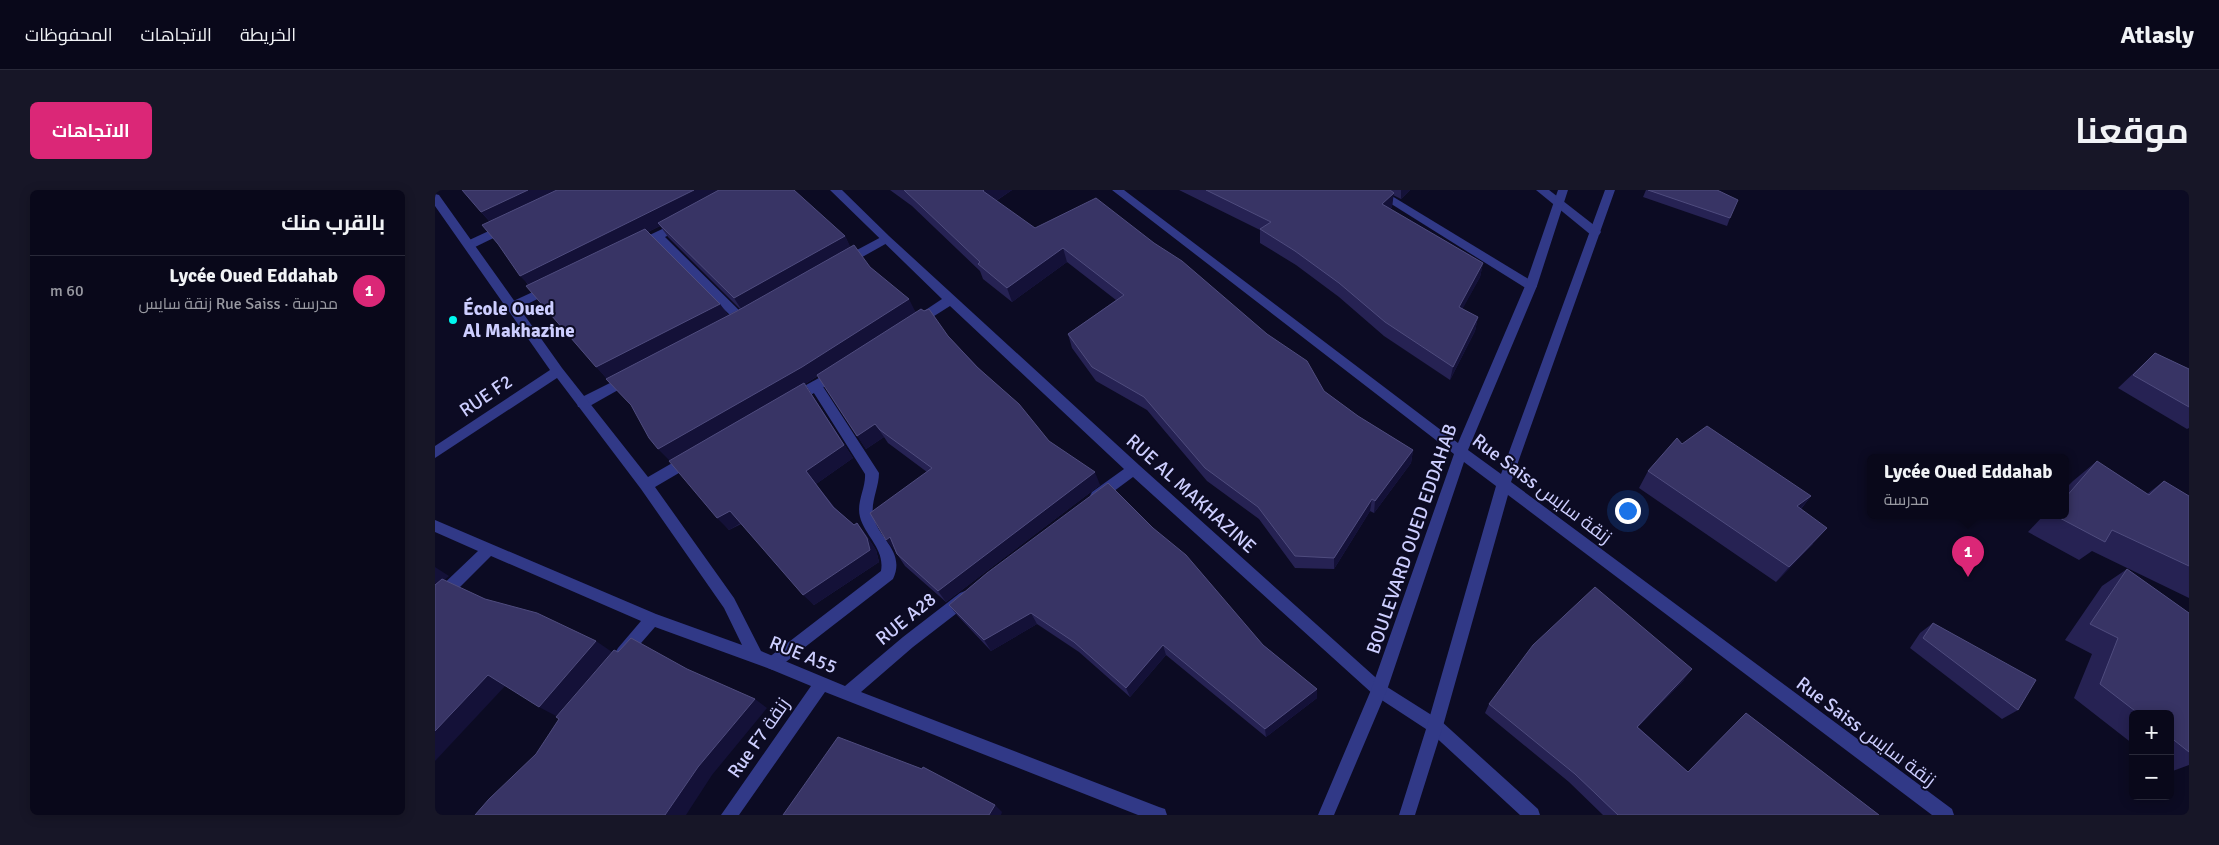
<!DOCTYPE html>
<html lang="ar">
<head>
<meta charset="utf-8">
<style>
	:root { --surface:#09081a; --page:#171627; --text:#f1f3f6; --muted:#999aa2; --line:#292939; --accent:#db2777 }
	body { margin:0; font-family:Signika,Cairo,sans-serif; background:var(--page); color:var(--text); direction:rtl }
	.controls { position:absolute; right:15px; bottom:15px; display:grid; overflow:hidden; border-radius:8px; box-shadow:0 2px 12px #0003 }
	.controls button { width:45px; height:45px; display:grid; place-items:center; padding:0; border:0; border-bottom:1px solid var(--line); background:var(--surface); color:var(--text); font:25px sans-serif }
	.you { position:absolute; left:1192px; top:320px; width:18px; height:18px; margin:-12px; border:4px solid #fff; border-radius:50%; background:#1a73e8; box-shadow:0 0 0 8px #1a73e833 }
	.badge { display:grid; place-items:center; width:32px; height:32px; border-radius:50%; background:var(--accent); color:#fff; font-size:16px; font-weight:700 }
	.pin { position:absolute; translate:-50% -41px; filter:drop-shadow(0 1px 2px #0008) }
	.pin::after { content:''; position:absolute; top:26px; width:18px; height:15px; background:inherit; clip-path:polygon(0 0,100% 0,50% 100%) }
	.popup { position:absolute; left:1432px; top:264px; width:202px; height:65px; box-sizing:border-box; display:grid; place-content:center; border-radius:8px; background:var(--surface); filter:drop-shadow(0 1px 4px #0005); font-size:16px; white-space:nowrap; color:var(--muted) }
	.popup b { font-size:19px; color:var(--text) }
	.popup::after { content:''; position:absolute; left:50%; top:100%; margin-left:-10px; border:10px solid transparent; border-top-color:var(--surface) }
	.list { margin:0; padding:0; list-style:none }
	h2 { display:flex; justify-content:space-between; align-items:center; height:65px; margin:0; padding:0 20px; font-size:21px }
	h2 small { font-size:16px; font-weight:400; color:var(--muted) }
	.list li { display:grid; grid-template-columns:32px 1fr auto; gap:15px; align-items:center; box-sizing:border-box; height:70px; padding:0 20px; border-top:1px solid var(--line) }
	.list b { display:block; font-size:19px; white-space:nowrap }
	.list p { margin:0; font-size:16px; white-space:nowrap; color:var(--muted) }
	.list em { font-size:16px; font-style:normal; color:var(--muted) }
	.map { position:relative; flex:none; width:1754px; height:625px; overflow:hidden; direction:ltr; border-radius:8px }
	header { display:flex; align-items:center; gap:30px; box-sizing:border-box; height:70px; padding:0 25px; background:var(--surface); border-bottom:1px solid var(--line) }
	header strong { font-size:24px }
	nav { display:flex; gap:28px; margin-inline-start:auto; font-size:18px }
	.intro { display:flex; align-items:center; justify-content:space-between; box-sizing:border-box; height:120px; padding:0 30px }
	h1 { margin:0; font-size:35px }
	.button { padding:12px 22px; border-radius:8px; background:var(--accent); color:#fff; font-size:18px; font-weight:700 }
	main { display:flex; gap:30px; padding:0 30px }
	aside { flex:1; background:var(--surface); border-radius:8px; box-shadow:0 2px 12px #0003 }
	.map>svg:first-child { display:block }
	.lines { fill:none; stroke-linecap:round; stroke-linejoin:round }
	.service { fill:#313987; fill-rule:evenodd }
	.minor { fill:#313987; fill-rule:evenodd }
	.tertiary { fill:#313987; fill-rule:evenodd }
	.wall { fill:#262253; fill-rule:evenodd }
	.shaded-wall { fill:#141138 }
	.building { fill:#383465; stroke:#4f4c7e }
	.poi-dot { fill:#00f8f0; stroke:#0c0b23; stroke-width:2 }
	.labels { text-anchor:middle; dominant-baseline:central; stroke-width:4; stroke-linejoin:round; paint-order:stroke }
	.poi-label { font-size:19px; font-weight:bold; fill:#cdceff; stroke:#0c0b23; text-anchor:start }
	.street-label { font-size:19px; fill:#cdceff; stroke:#0c0b23 }
</style>
</head>
<body>
<header>
<strong>Atlasly</strong>
<nav><a>الخريطة</a><a>الاتجاهات</a><a>المحفوظات</a></nav>
</header>
<div class="intro"><h1>موقعنا</h1><a class="button">الاتجاهات</a></div>
<main>
<div class="map">
<svg width="1754" height="625" viewBox="0 0 1754 625">
	<rect width="100%" height="100%" fill="#0c0b23"/>
	<g class="lines">
		<g class="service">
			<polygon points="246,30 252,34 250,37 230,47 311,127 313,130 311,133 303,133 221,52 202,60 196,56 198,53"/>
			<polygon points="71,33 75,34 77,37 75,40 38,58 34,59 28,55 30,52"/>
			<polygon points="450,45 456,49 454,52 413,75 405,75 403,72 405,69"/>
			<polygon points="115,94 119,95 121,98 119,101 82,119 74,119 72,116 74,113"/>
			<polygon points="195,183 199,185 201,188 199,191 153,217 143,217 142,213 143,209"/>
			<path d="M381 191 385 192 444 283C444 297 436 311 438 325 443 349 471 361 458 389L343 478 338 480 333 478 330 473 333 468 446 381C450 359 430 346 425 327 421 312 431 298 430 284L377 200 375 196 377 192Z"/>
		</g>
		<g class="minor">
			<polygon points="395,0 407,0 454,46 704,275 949,495 1006,531 1103,619 1105,625 1085,625 994,541 939,505 698,287 667,310 662,312 657,310 655,306 657,302 689,279 515,116 485,135 477,135 475,132 477,129 507,109"/>
			<polygon points="934,0 947,0 1100,93 1102,96 1100,99 1092,99"/>
			<polygon points="1101,0 1114,0 1164,39 1166,42 1164,45 1156,45"/>
			<polygon points="0,4 4,5 127,178 213,287 251,265 256,263 261,265 263,269 261,273 220,297 299,408 326,461 410,496 468,447 525,403 530,401 535,403 537,408 535,413 478,457 426,502 724,617 730,619 732,625 703,625 390,502 304,625 286,625 376,496 335,479 220,437 193,468 188,470 183,468 180,463 183,458 206,431 56,366 5,417 0,419 0,402 43,361 0,342 0,330 221,424 307,455 289,418 206,299 122,188 0,268 0,256 115,180 0,16"/>
			<polygon points="402,178 406,180 408,183 406,186 363,213 353,213 352,209 353,205"/>
		</g>
		<polygon class="tertiary" points="677,0 689,0 1023,253 1090,96 1123,0 1133,0 1102,96 1033,260 1066,284 1170,0 1180,0 1076,292 1517,619 1519,625 1497,625 1073,305 1008,536 980,625 964,625 992,536 1061,296 1029,272 952,500 899,625 883,625 936,500 1019,264"/>
	</g>
	<g class="wall">
		<polygon points="455,0 577,0 561,11 600,38 889,201 923,226 978,260 976,273 939,323 935,321 899,379 860,378 824,329 772,291 712,220 661,191 637,158 633,144 681,110 632,72 577,112 548,89 545,81 477,16"/>
		<polygon points="744,0 975,0 966,9 958,5 957,17 955,19 1048,73 1045,87 1027,119 1043,127 1040,141 1015,190 949,146 904,107 861,75 825,53 825,40"/>
		<polygon points="1211,0 1282,0 1295,28 1292,36 1208,7"/>
		<path d="M46 22 410 46 415 57 481 122 513 146 614 251 665 295 511 412 470 376 460 361 492 282 453 253 449 247 431 259 383 186 370 194 418 268 381 294 400 318 419 335 422 333 431 345 441 360 444 372 379 415 306 334 294 340 235 270 196 215 172 189 93 95 55 32ZM225 36 233 47 305 119 293 125 285 114 213 42Z"/>
		<polygon points="1720,163 1754,179 1754,238 1752,239 1683,198"/>
		<polygon points="1247,254 1376,306 1366,319 1378,354 1341,392 1204,298 1213,281"/>
		<polygon points="1662,271 1712,304 1729,291 1754,306 1754,408 1657,361 1644,370 1593,342 1608,326 1630,326 1630,299 1638,291"/>
		<polygon points="1692,379 1754,423 1754,575 1735,582 1735,524 1698,524 1698,554 1639,508 1657,464 1630,450 1667,396"/>
		<polygon points="552,383 828,455 882,499 882,508 831,547 731,465 695,507 644,462 602,434 556,461 522,425 514,415"/>
		<polygon points="1498,433 1583,520 1567,529 1475,458 1485,443"/>
		<polygon points="1249,490 1203,537 1253,582 1301,533 1311,523 1444,625 1168,625 1134,592 1050,523 1054,514"/>
	</g>
	<g class="shaded-wall">
		<polygon points="93,0 135,0 59,36 46,22"/>
		<polygon points="259,0 297,0 223,33 225,36 98,99 85,86"/>
		<polygon points="549,0 577,0 553,16 548,1"/>
		<polygon points="966,0 975,0 966,9"/>
		<polygon points="959,3 957,17 946,28 947,14"/>
		<polygon points="410,46 417,60 308,122 299,108"/>
		<polygon points="628,58 632,72 577,112 572,98"/>
		<polygon points="1048,73 1045,87 1021,131 1024,117"/>
		<polygon points="474,109 481,123 370,194 418,268 381,294 371,281 236,272 223,259"/>
		<polygon points="285,114 295,128 174,191 161,177"/>
		<polygon points="1043,127 1040,141 1015,190 1018,177"/>
		<polygon points="440,234 449,247 431,259 422,246"/>
		<polygon points="978,260 976,273 939,323 940,311"/>
		<polygon points="660,282 665,295 511,412 503,401"/>
		<polygon points="1376,306 1363,322 1362,316"/>
		<polygon points="937,309 935,321 899,379 899,368"/>
		<polygon points="295,321 306,333 294,340 282,328"/>
		<polygon points="422,333 431,345 441,360 444,372 379,415 368,405"/>
		<polygon points="1392,338 1378,354 1341,392 1354,377"/>
		<polygon points="455,347 464,359 460,361 451,350"/>
		<polygon points="0,377 14,386 0,399"/>
		<polygon points="596,423 602,434 556,461 549,450"/>
		<polygon points="161,451 177,462 121,526 104,517"/>
		<polygon points="728,455 731,465 695,507 691,498"/>
		<polygon points="1257,479 1249,490 1194,546 1202,537"/>
		<polygon points="53,485 71,495 0,571 0,541"/>
		<polygon points="882,499 882,508 831,547 830,539"/>
		<polygon points="320,509 332,518 277,585 251,625 230,625 263,577"/>
		<polygon points="560,615 567,622 566,625 554,625"/>
	</g>
	<g class="building">
		<polygon points="27,0 93,0 46,22"/>
		<polygon points="122,0 259,0 85,86 63,54 47,35"/>
		<polygon points="284,0 359,0 410,46 299,108 223,33"/>
		<polygon points="469,0 549,0 548,1 600,38 661,8 719,53 747,71 832,144 872,171 889,201 923,226 978,260 940,311 937,309 899,368 860,366 823,317 770,278 709,207 657,177 633,144 689,105 628,58 572,98 543,74 545,72"/>
		<polygon points="771,0 955,0 959,3 947,14 1048,73 1024,117 1043,127 1018,177 950,132 904,93 860,61 825,39 836,32"/>
		<polygon points="1213,0 1282,0 1303,10 1295,28"/>
		<polygon points="210,39 285,114 161,177 91,96"/>
		<polygon points="419,55 435,77 474,109 367,177 223,259 214,248 196,215 171,189 302,121"/>
		<polygon points="486,119 489,121 494,119 513,146 542,177 584,214 614,251 660,282 503,401 462,364 455,347 451,350 435,323 497,278 445,240 440,234 422,246 382,185"/>
		<polygon points="1720,163 1754,179 1754,217 1698,185"/>
		<polygon points="369,193 409,255 371,281 398,317 419,335 422,333 432,348 435,360 368,405 295,321 282,328 234,271"/>
		<polygon points="1272,236 1376,306 1362,316 1392,338 1354,377 1213,281 1242,248 1247,254"/>
		<polygon points="1662,271 1714,305 1729,291 1754,306 1754,376 1677,340 1670,352 1621,326 1630,326 1630,308"/>
		<polygon points="673,293 718,338 751,365 828,455 882,499 830,539 728,455 691,498 639,452 596,423 549,450 514,415 552,383"/>
		<polygon points="1692,379 1754,423 1754,562 1735,547 1735,524 1704,524 1665,494 1683,448 1655,434"/>
		<polygon points="7,389 50,409 102,423 161,451 104,517 53,485 0,541 0,395"/>
		<polygon points="1160,397 1257,479 1202,537 1253,582 1311,523 1444,625 1183,625 1140,584 1054,514 1098,455"/>
		<polygon points="1498,433 1601,490 1583,520 1488,448"/>
		<polygon points="196,448 252,479 320,509 263,577 230,625 40,625 54,609 101,564 124,529 121,527 179,460 183,462"/>
		<polygon points="403,547 487,579 488,577 560,615 554,625 348,625"/>
	</g>
	<circle class="poi-dot" cx="18" cy="130" r="5"/>
	<g class="labels">
		<g class="poi-label">
			<text x="28" y="119">École Oued<tspan x="28" dy="22">Al Makhazine</tspan></text>
		</g>
		<g class="street-label">
			<text transform="translate(51 206) rotate(-34)">RUE F2</text>
			<text transform="translate(1107 299) rotate(37)">Rue Saiss زنقة سايس</text>
			<text transform="translate(756 304) rotate(42)">RUE AL MAKHAZINE</text>
			<text transform="translate(977 349) rotate(-71)">BOULEVARD OUED EDDAHAB</text>
			<text transform="translate(471 429) rotate(-39)">RUE A28</text>
			<text transform="translate(368 465) rotate(22)">RUE A55</text>
			<text transform="translate(1431 542) rotate(37)">Rue Saiss زنقة سايس</text>
			<text transform="translate(324 548) rotate(-55)">Rue F7 زنقة</text>
		</g>
	</g>
</svg>
<div class="controls">
<button>+</button>
<button>−</button>
</div>
<div class="you"></div>
<div class="pin badge" style="left:1533px;top:387px">1</div>
<div class="popup"><b>Lycée Oued Eddahab</b>مدرسة</div>
</div>
<aside>
<h2>بالقرب منك<small></small></h2>
<ul class="list">
<li><span class="badge">1</span><div><b>Lycée Oued Eddahab</b><p>مدرسة · Rue Saiss زنقة سايس</p></div><em>60 m</em></li>
</ul>
</aside>
</main>
</body>
</html>
